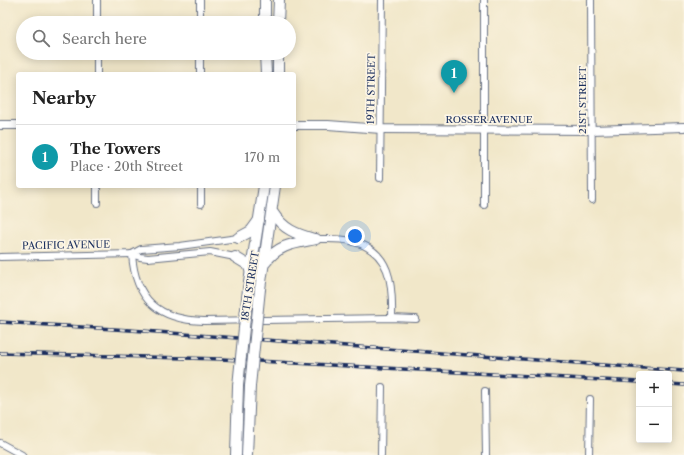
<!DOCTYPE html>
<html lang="en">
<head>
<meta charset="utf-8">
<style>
	:root { --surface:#fff; --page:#f2f2f2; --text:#222; --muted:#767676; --line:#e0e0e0; --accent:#1f6fb2 }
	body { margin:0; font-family:"Libre Caslon Text",serif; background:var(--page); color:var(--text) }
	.controls { position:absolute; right:12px; bottom:12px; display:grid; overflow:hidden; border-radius:4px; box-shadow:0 2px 10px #0003 }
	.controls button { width:36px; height:36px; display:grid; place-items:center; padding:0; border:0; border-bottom:1px solid var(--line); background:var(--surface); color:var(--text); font:20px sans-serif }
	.you { position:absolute; left:355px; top:236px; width:14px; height:14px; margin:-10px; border:3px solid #fff; border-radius:50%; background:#1a73e8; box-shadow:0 0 0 6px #1a73e833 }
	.badge { display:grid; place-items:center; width:26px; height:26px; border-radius:50%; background:var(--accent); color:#fff; font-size:13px; font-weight:700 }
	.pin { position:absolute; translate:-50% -33px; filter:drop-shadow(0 1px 2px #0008) }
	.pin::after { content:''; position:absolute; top:21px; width:14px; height:12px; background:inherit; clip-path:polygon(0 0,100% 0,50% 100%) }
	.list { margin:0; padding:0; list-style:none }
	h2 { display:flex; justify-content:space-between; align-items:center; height:52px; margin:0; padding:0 16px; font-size:17px }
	h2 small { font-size:13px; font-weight:400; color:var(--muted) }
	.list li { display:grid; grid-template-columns:26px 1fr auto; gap:12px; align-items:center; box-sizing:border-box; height:64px; padding:0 16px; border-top:1px solid var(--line) }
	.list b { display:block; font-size:15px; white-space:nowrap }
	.list p { margin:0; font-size:13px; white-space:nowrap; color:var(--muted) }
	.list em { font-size:13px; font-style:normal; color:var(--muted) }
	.icon { flex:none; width:22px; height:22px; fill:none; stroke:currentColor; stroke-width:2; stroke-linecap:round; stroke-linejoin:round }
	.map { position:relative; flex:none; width:684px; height:455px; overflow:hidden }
	.search { position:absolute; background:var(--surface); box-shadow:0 2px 10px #0003; left:16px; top:16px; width:280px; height:44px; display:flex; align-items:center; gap:10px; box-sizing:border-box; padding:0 14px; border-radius:22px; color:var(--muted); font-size:15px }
	.panel { position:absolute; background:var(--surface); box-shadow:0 2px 10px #0003; left:16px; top:72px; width:280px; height:116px; border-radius:4px }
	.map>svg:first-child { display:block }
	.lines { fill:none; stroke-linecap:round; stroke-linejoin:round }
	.minor-casing { stroke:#666f83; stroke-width:8 }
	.tertiary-casing { stroke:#666f83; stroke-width:10 }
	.primary-casing { stroke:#666f83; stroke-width:12 }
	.minor { stroke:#fff; stroke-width:6 }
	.tertiary { stroke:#fff; stroke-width:8 }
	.primary { stroke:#fff; stroke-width:10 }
	.rail-casing { stroke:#1b2f5e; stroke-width:3.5 }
	.rail { stroke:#fcf5e5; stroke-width:2; stroke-dasharray:6; stroke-linecap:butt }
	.primary-bridge-casing { stroke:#666f83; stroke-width:12; stroke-linecap:butt }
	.primary-bridge { stroke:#fff; stroke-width:10 }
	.labels { text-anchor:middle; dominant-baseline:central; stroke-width:3.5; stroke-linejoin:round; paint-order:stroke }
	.street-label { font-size:10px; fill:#1b2f5e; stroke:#fcf5e5 }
</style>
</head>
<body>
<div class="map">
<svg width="684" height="455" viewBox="0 0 684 455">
	<rect width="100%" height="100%" fill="#fcf5e5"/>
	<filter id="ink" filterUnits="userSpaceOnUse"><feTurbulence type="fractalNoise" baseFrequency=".025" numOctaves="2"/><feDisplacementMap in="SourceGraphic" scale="8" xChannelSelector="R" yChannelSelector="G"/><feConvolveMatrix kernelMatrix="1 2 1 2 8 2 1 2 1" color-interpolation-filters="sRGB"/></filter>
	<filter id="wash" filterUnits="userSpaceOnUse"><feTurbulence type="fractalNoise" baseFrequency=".012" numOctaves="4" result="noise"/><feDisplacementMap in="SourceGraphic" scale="16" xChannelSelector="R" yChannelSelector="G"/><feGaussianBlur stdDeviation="0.9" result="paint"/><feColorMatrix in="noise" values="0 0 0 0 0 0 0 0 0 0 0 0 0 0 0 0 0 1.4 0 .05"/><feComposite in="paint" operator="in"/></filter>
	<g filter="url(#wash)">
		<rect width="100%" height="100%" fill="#f1e7c9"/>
	</g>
	<g filter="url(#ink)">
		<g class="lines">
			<defs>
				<g id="minor">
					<polyline points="200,0 200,23"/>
					<polyline points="484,0 484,205"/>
					<polyline points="591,0 592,200"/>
					<polyline points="97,23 97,0"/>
					<polyline points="200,53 200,74"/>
					<polyline points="97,74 97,53"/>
					<polyline points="380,178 382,0"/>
					<polyline points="97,186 97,203"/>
					<polyline points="201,186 201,204"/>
					<path d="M316 239C327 239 340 238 351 241 391 250 393 284 392 318"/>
					<path d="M132 254C135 299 158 320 204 321L390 318 416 319"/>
					<polyline points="132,254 140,257 148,258 210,252 235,257"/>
					<polyline points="0,257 132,254 141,249 180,246 238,238"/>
					<polyline points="485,391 486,455"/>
					<polyline points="0,443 22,455"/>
					<polyline points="381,455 382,387"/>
					<polyline points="589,455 590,399"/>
				</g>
				<g id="tertiary">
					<polyline points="0,125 18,125"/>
					<polyline points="294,125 328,125 381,129 592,130 684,127"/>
				</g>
				<g id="primary">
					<polyline points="265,0 265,23"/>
					<polyline points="278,23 279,0"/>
					<polyline points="265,53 266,74"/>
					<polyline points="278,74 278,53"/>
					<path d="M273 213C283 229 296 234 314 239"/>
					<polyline points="238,238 251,231 259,220"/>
					<polyline points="235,257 248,265 251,272"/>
					<path d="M266 262C278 244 297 243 316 239"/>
					<polyline points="248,289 264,186"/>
					<polyline points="260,289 275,186"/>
					<polyline points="236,455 238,386"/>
					<polyline points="247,455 250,386"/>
				</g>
			</defs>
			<use href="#minor" class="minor-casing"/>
			<use href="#tertiary" class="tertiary-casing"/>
			<use href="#primary" class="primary-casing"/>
			<use href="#minor" class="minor"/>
			<use href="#tertiary" class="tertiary"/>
			<use href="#primary" class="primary"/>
			<defs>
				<g id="rail">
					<polyline points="0,322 130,330 684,371"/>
					<polyline points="0,353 221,359 639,382"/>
					<polyline points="669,384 684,385"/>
				</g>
			</defs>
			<use href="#rail" class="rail-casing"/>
			<use href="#rail" class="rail"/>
			<defs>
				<g id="primary-bridge">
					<polyline points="238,386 248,289"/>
					<polyline points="250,386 260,289"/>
				</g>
			</defs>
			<use href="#primary-bridge" class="primary-bridge-casing"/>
			<use href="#primary-bridge" class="primary-bridge"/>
		</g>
	</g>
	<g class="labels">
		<g class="street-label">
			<text transform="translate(371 89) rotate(-89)">19TH STREET</text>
			<text transform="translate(582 100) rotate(-90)">21ST STREET</text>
			<text x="489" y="119">ROSSER AVENUE</text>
			<text transform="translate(66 245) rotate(-1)">PACIFIC AVENUE</text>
			<text transform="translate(250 286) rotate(-81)">18TH STREET</text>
		</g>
	</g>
</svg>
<div class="controls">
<button>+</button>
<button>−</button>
</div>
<div class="you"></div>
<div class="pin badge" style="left:454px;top:93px;background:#0f9aa8">1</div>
<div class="search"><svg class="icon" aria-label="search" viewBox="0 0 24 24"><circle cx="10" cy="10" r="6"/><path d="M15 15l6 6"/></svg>Search here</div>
<section class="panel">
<h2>Nearby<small></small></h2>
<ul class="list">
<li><span class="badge" style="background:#0f9aa8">1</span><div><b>The Towers</b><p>Place · 20th Street</p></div><em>170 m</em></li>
</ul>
</section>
</div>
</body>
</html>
